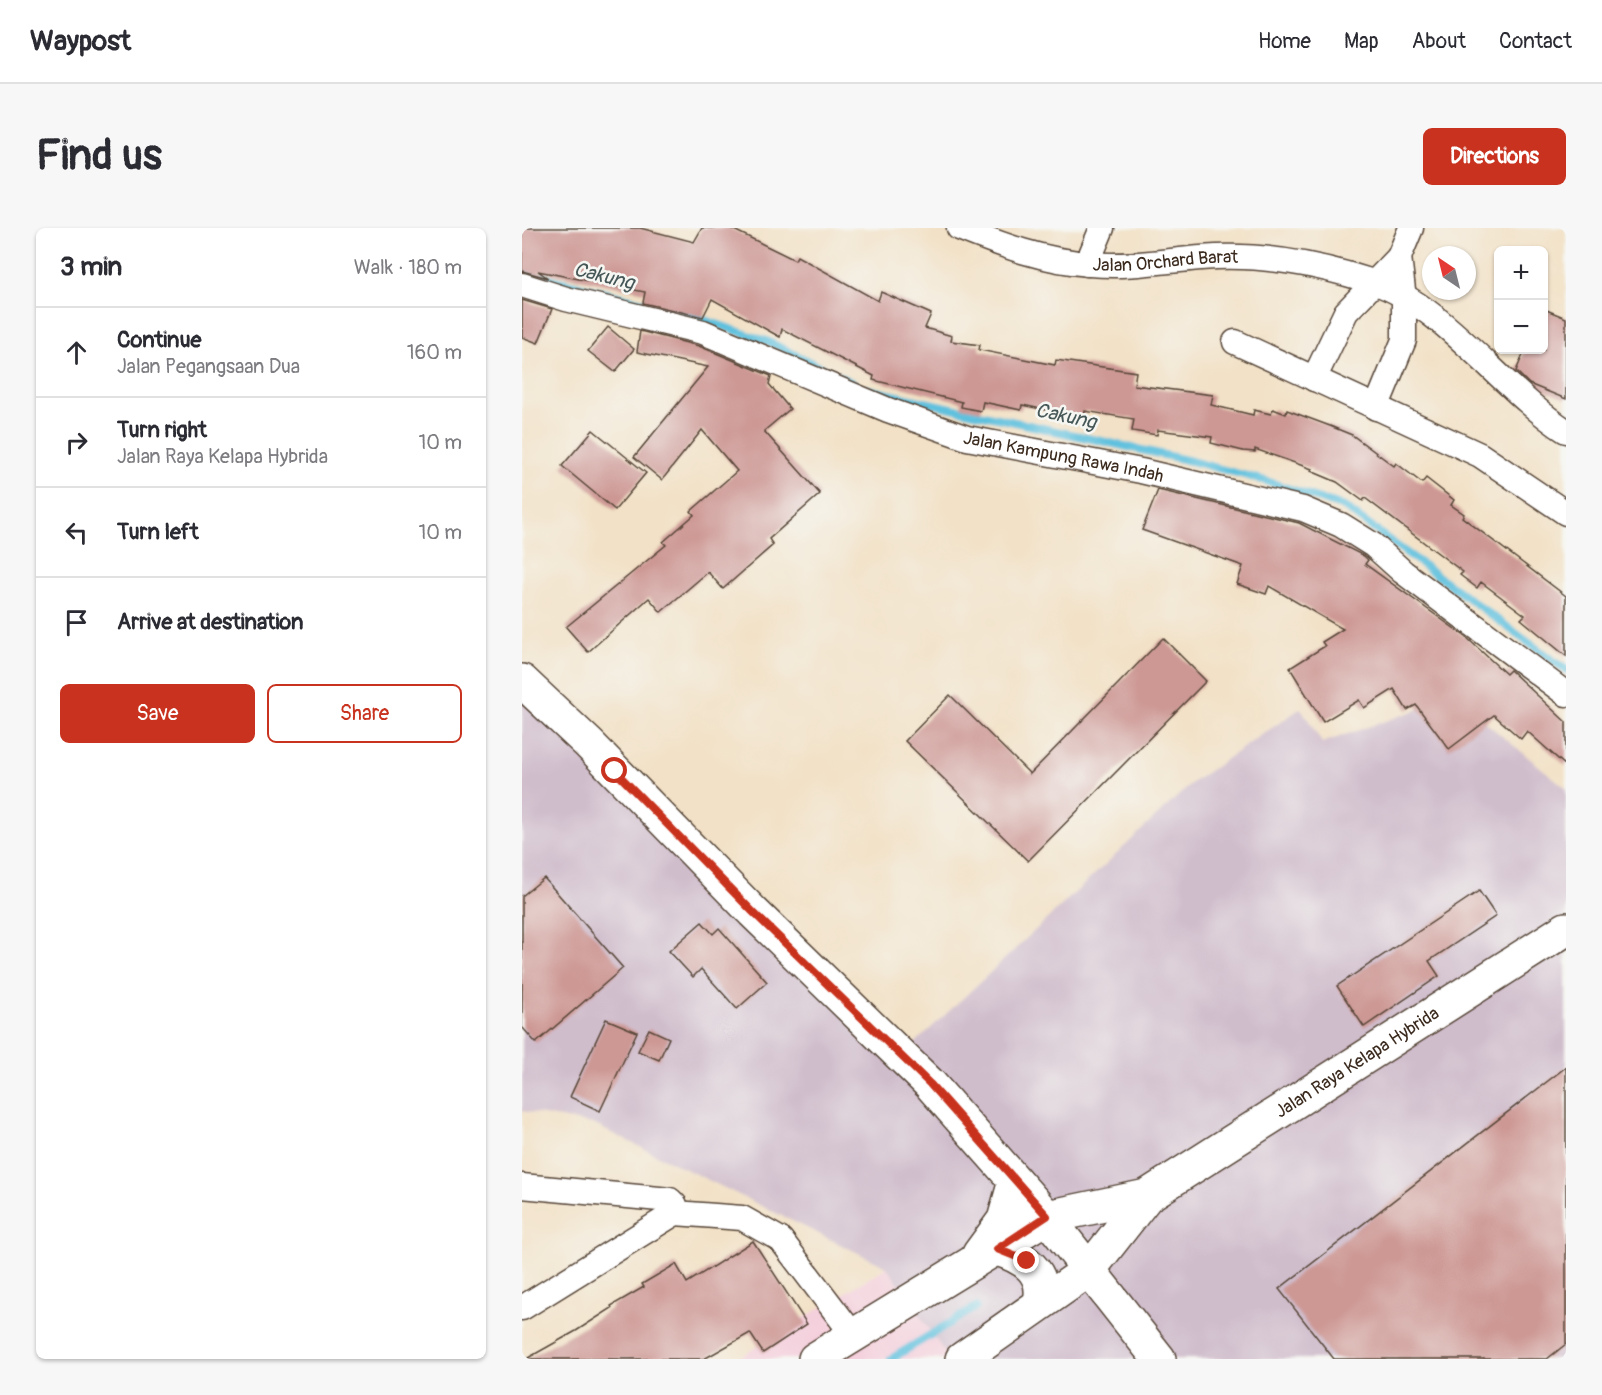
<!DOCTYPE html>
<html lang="en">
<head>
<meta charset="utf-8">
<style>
	:root { --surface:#fff; --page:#f7f7f7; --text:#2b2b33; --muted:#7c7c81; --line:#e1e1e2; --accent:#c8321e }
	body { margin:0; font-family:Pangolin,sans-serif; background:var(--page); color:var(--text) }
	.controls { position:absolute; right:18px; top:18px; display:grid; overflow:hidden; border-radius:9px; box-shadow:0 2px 4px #0004 }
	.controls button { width:54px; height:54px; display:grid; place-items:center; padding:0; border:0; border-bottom:2px solid var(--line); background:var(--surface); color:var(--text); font:30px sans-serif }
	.compass { position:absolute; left:900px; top:18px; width:54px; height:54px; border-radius:50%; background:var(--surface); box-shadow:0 2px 4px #0004; rotate:325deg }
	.stop { position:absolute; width:18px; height:18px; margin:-14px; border:4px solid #c8321e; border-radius:50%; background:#fff }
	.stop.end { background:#c8321e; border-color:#fff; box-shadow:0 2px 6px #0008 }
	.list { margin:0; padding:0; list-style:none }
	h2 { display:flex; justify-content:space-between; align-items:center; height:78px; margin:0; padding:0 24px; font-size:26px }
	h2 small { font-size:20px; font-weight:400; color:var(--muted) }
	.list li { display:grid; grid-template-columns:39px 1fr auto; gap:18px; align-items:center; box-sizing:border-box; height:90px; padding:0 24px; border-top:2px solid var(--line) }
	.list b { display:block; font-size:22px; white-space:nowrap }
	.list p { margin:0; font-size:20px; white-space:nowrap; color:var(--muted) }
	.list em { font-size:20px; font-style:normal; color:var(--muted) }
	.actions { display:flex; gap:12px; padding:18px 24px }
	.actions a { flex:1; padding:14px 0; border:2px solid var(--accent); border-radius:9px; text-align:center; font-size:21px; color:var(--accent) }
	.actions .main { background:var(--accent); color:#fff }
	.icon { flex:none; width:33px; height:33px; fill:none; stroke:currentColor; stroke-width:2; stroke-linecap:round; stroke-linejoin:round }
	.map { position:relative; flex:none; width:1044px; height:1131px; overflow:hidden; border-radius:9px }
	header { display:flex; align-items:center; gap:36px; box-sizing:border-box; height:84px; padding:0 30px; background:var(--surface); border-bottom:2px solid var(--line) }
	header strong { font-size:28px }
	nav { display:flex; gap:33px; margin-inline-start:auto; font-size:21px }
	.intro { display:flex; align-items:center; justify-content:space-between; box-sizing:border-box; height:144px; padding:0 36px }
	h1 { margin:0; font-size:42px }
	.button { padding:15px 27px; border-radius:9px; background:var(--accent); color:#fff; font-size:21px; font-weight:700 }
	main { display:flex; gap:36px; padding:0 36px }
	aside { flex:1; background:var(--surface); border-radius:9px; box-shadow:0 2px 4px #0004 }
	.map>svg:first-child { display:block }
	.built { fill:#f4cfdc }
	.industrial { fill:#d0bdcc }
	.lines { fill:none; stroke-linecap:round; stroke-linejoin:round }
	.stream { stroke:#60c1de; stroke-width:8 }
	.building { fill:#cd9894 }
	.minor-casing { stroke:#564537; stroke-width:27 }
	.secondary-casing { stroke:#564537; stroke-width:36 }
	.minor { stroke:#fff; stroke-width:24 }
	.secondary { stroke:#fff; stroke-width:33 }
	.route { stroke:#c8321e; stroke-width:8 }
	.labels { text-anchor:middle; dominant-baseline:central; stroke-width:5; stroke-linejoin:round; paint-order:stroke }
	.street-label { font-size:18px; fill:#3b2a1e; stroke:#f6f6f2 }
	.water-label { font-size:20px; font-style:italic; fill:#465758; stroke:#f6f6f2 }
</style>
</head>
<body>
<header>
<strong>Waypost</strong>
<nav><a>Home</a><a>Map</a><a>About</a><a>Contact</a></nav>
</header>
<div class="intro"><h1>Find us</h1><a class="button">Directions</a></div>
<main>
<aside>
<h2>3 min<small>Walk · 180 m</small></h2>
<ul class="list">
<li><svg class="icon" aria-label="ahead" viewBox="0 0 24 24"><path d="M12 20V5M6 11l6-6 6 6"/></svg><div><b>Continue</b><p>Jalan Pegangsaan Dua</p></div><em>160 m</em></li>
<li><svg class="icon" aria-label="right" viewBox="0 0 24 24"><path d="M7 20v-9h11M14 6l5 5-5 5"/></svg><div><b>Turn right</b><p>Jalan Raya Kelapa Hybrida</p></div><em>10 m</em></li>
<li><svg class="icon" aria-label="left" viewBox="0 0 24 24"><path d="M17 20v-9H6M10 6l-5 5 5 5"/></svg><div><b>Turn left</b></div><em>10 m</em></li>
<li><svg class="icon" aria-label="arrive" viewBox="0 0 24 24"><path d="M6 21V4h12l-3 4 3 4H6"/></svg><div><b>Arrive at destination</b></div></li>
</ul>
<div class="actions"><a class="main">Save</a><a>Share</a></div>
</aside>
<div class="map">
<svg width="1044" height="1131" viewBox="0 0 1044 1131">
	<rect width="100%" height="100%" fill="#f6f6f2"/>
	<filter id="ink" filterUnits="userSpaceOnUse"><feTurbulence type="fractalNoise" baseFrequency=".0167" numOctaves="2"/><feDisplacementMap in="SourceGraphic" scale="12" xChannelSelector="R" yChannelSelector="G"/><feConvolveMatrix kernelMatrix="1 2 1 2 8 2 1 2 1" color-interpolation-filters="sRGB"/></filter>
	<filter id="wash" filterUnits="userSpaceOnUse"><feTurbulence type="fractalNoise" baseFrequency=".008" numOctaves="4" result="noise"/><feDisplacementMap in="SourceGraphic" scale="24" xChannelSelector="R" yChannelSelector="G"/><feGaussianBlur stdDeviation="1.35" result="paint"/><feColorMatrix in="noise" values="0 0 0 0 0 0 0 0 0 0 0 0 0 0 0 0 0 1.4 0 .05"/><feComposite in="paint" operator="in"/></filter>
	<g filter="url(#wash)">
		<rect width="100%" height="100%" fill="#f2e1c6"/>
		<polygon class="built" points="365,1039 427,1131 215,1131"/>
		<polygon class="industrial" points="0,453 374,833 671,554 779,480 800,515 932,469 1044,560 1044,1131 427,1131 365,1039 71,896 0,883"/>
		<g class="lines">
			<g class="stream">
				<polyline points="0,44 159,84 247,114 333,156"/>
				<polyline points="344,161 669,233 744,253 822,279 1044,442"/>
				<polyline points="369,1131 454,1079"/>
			</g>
		</g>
		<g id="blocks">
			<g class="building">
				<polygon points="0,0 118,0 172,14 180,0 208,0 273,32 275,28 356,73 359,64 409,86 403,100 430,108 429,113 458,117 457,122 533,137 534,132 614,144 612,157 691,167 689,177 731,187 732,182 749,186 751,181 764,186 765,182 808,198 830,207 872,238 874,235 900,255 904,250 932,272 929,277 942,286 940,289 1044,368 1044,428 999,391 1003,387 959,354 955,360 938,347 941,344 843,270 841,273 815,254 789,243 790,241 733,221 733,224 721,223 689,215 690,209 636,202 635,207 610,203 612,191 563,183 562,190 500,177 499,182 461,174 459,183 439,179 440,174 351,152 352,148 260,101 258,109 190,71 181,89 121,75 123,64 16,43 26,50 0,43"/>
				<polygon points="0,72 30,81 16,115 0,109"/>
				<polygon points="1022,81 1044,90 1044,171 1007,156 994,143 1003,122 1022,122"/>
				<polygon points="86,99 112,121 93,144 66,123"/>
				<polygon points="118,103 177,118 249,148 247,156 268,181 242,203 298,266 247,311 251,317 201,361 186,344 139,384 127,370 66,424 44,399 144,317 141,314 172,287 169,283 215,243 180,202 140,252 112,229 186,139 115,124"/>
				<polygon points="71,202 124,245 93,282 40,238"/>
				<polygon points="636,262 777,295 842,328 846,332 843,336 944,409 984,446 988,442 1044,494 1044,538 1005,503 999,511 972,487 927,521 894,477 885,482 872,461 842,480 837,472 801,494 768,440 803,418 800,414 821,401 747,358 744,366 715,356 721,338 620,302"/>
				<polygon points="641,410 684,453 506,633 383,513 428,467 508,546"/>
				<polygon points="22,650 101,740 14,815 0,799 0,668"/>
				<polygon points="957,663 974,688 907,733 917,748 842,799 815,758"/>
				<polygon points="180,694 191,706 197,700 245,754 215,781 179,741 171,749 147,723"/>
				<polygon points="84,791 115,804 78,883 48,869"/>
				<polygon points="127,801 147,810 137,832 116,823"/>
				<polygon points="1044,839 1044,1116 1025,1131 812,1131 757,1061"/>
				<polygon points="231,1013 285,1096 241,1125 228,1105 182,1131 4,1131 54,1103 90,1080 89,1078 122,1059 120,1056 154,1036 165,1055"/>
			</g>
		</g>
	</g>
	<g filter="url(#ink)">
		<use href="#blocks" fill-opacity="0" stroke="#564537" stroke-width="1.5"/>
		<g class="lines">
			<defs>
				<g id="minor">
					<path id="s1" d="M437 0C479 17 522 33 568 36 611 40 651 31 694 29 746 27 802 38 851 54 922 77 980 162 1044 203"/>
					<polyline points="877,29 889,0"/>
					<polyline points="565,36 580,0"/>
					<path id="s2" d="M0 57 44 71 181 104 366 182 445 210 619 243 781 281 819 297 851 317 881 344 1044 466"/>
					<polyline points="713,114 958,227 1044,285"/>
					<polyline points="792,151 824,84 877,29 882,70 882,112 854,180"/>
					<polyline points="0,958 148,972 153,977 153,985"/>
					<polyline points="153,985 220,990 259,1012 332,1108"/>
					<polyline points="0,1080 153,985"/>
				</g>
				<g id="secondary">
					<polyline points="0,453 67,516 231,684 408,856 525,989 637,1131"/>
					<path d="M475 1021C501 1029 525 1043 518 1074"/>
					<polyline points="457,1026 482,992 493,953"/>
					<polyline points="293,1131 525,989 625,968"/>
					<path id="s3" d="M440 1131 567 1042 625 968 1044 701"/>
				</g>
			</defs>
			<use href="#minor" class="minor-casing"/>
			<use href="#secondary" class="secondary-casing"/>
			<use href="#minor" class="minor"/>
			<use href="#secondary" class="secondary"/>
		</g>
	</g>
	<g class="lines" filter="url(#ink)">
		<polyline class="route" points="93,543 231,684 408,856 525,988 475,1021 505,1033"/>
	</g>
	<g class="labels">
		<g class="street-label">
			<text stroke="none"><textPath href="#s1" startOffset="212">Jalan Orchard Barat</textPath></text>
			<text stroke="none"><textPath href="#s2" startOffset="570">Jalan Kampung Rawa Indah</textPath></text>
			<text stroke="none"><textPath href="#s3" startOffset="498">Jalan Raya Kelapa Hybrida</textPath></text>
		</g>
		<g class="water-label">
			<text transform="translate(82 48) rotate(14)">Cakung</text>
			<text transform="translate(544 188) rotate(12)">Cakung</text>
		</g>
	</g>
</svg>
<div class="controls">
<button>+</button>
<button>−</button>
</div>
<svg class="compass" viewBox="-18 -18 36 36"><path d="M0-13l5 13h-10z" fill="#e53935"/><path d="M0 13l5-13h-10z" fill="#7c7c81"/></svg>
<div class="stop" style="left:93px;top:543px"></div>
<div class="stop end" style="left:505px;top:1033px"></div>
</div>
</main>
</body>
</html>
